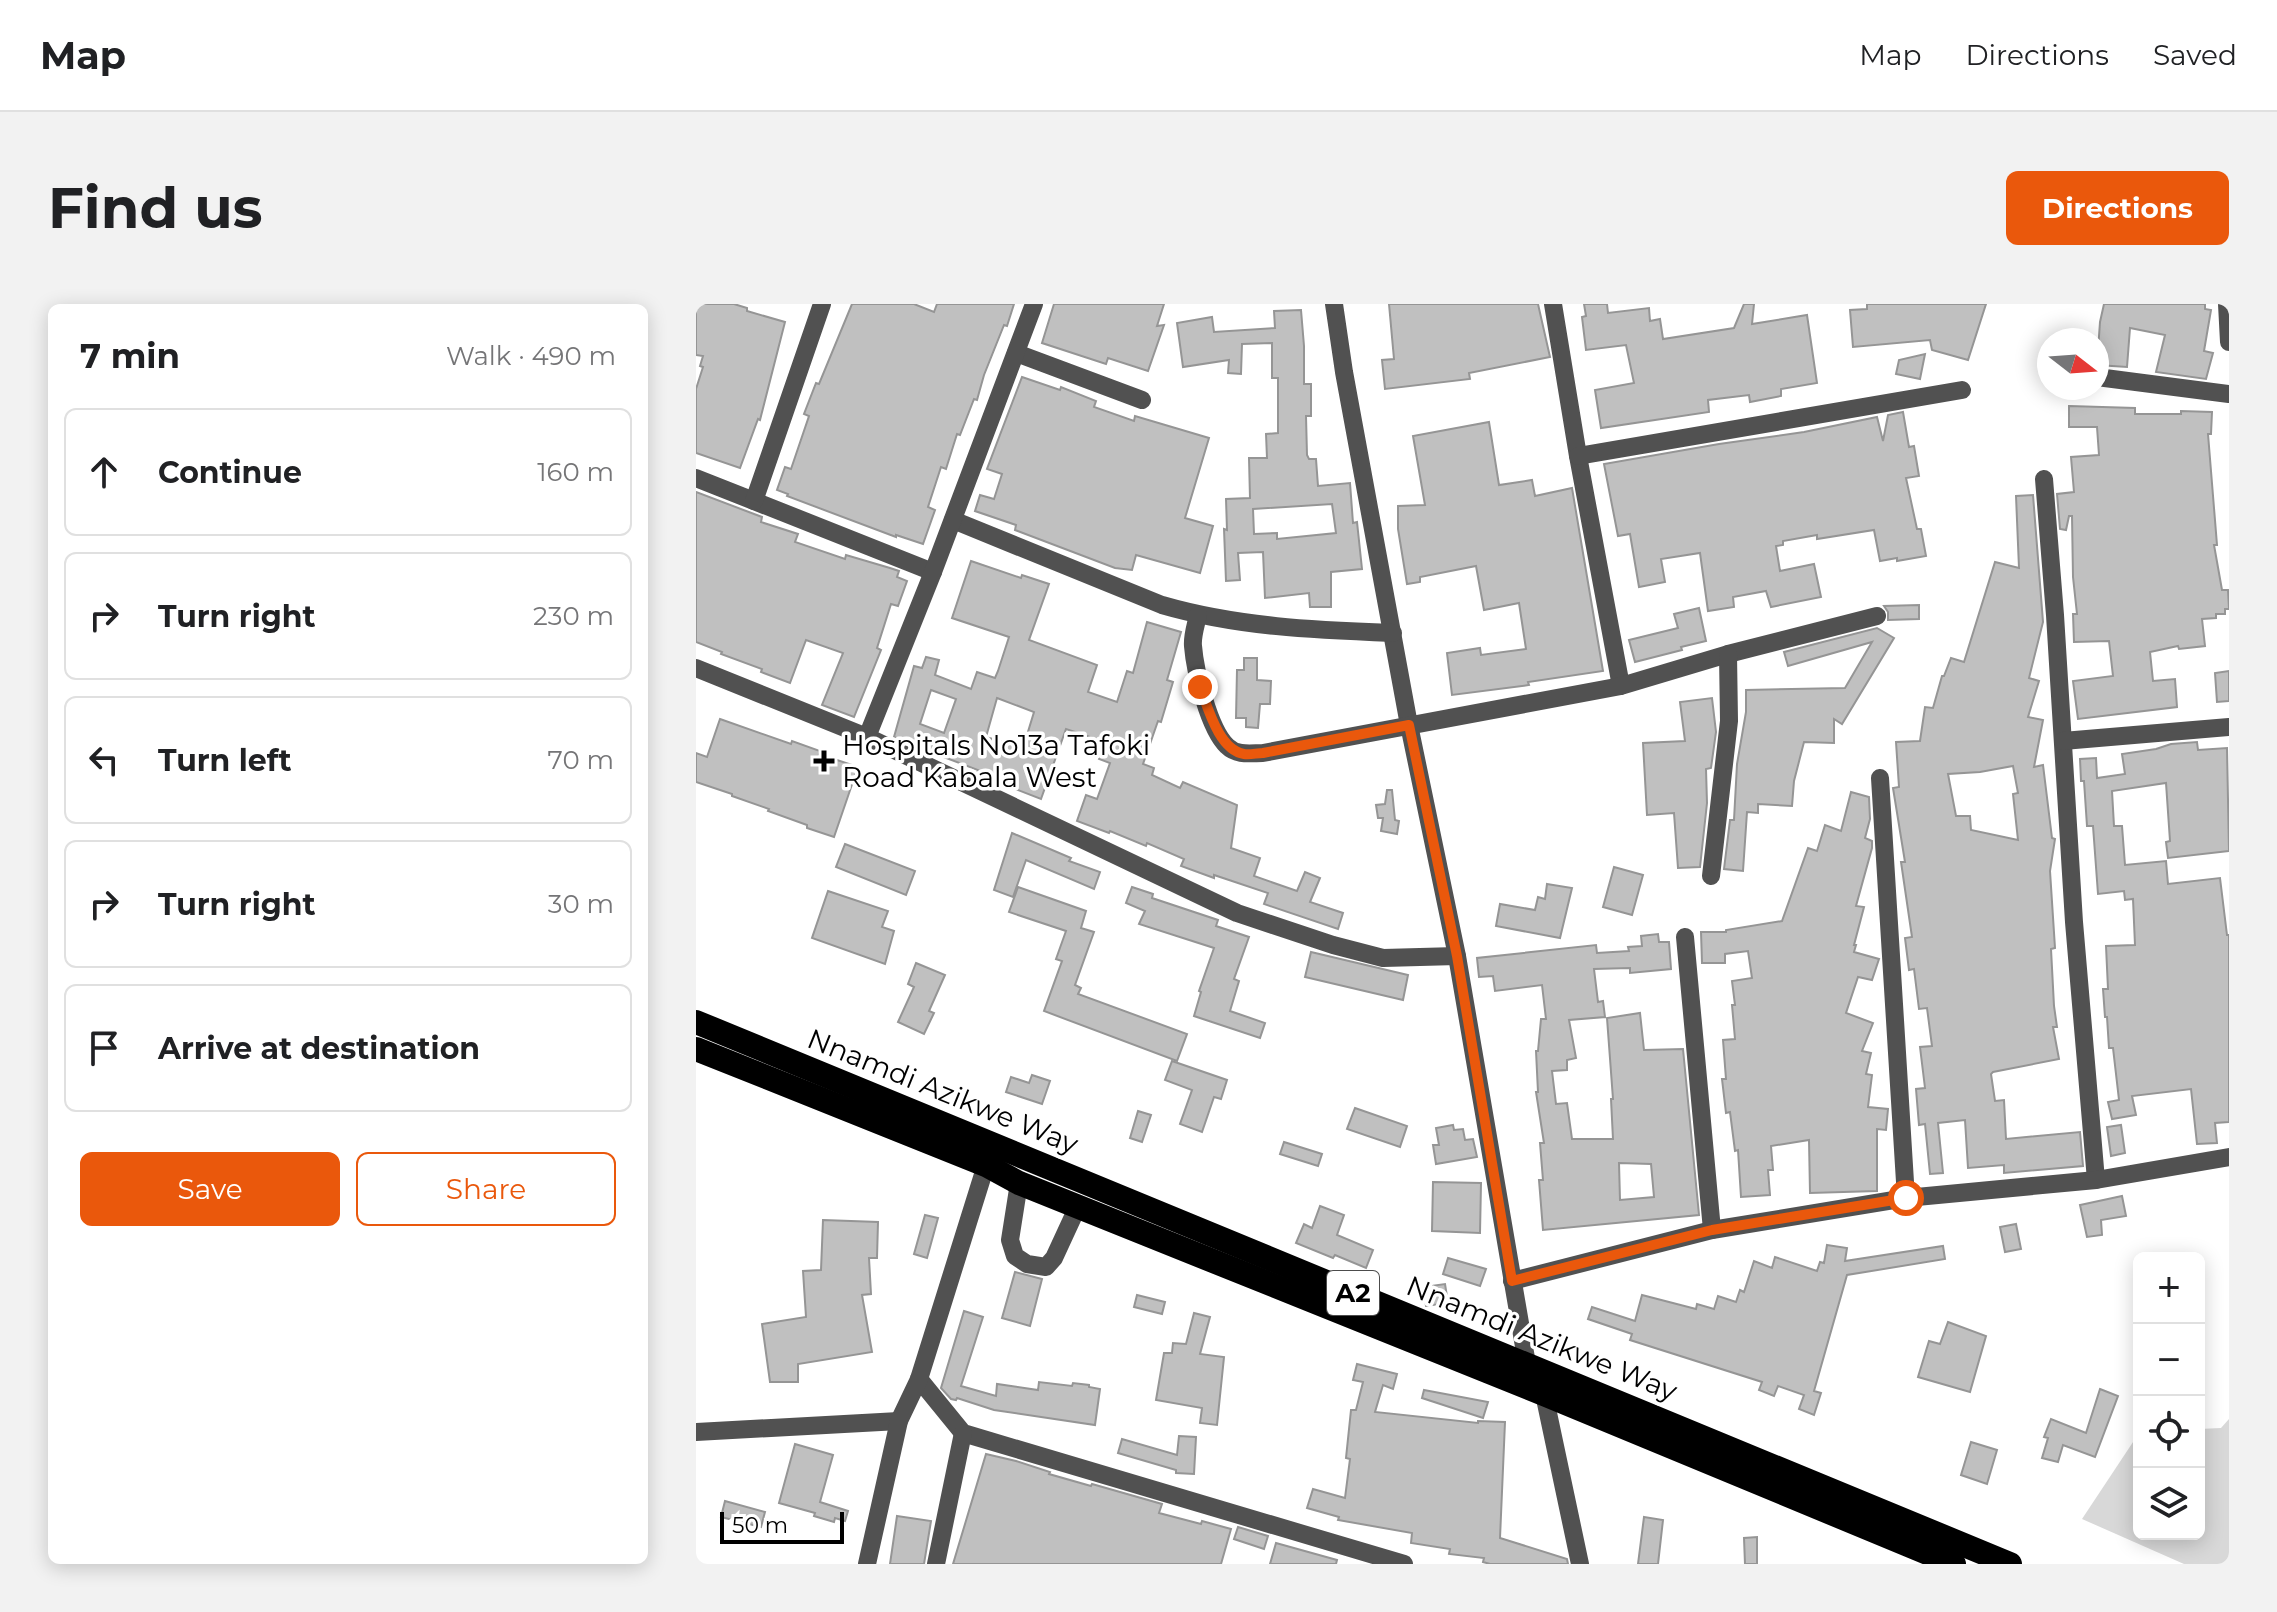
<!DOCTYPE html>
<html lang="en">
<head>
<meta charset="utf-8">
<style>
	:root { --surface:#fff; --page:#f2f2f2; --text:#202124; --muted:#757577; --line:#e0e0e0; --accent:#ea580c }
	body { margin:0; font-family:Montserrat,sans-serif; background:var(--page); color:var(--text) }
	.controls { position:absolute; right:24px; bottom:24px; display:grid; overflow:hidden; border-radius:12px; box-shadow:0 4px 20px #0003 }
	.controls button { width:72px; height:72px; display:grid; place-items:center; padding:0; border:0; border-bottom:2px solid var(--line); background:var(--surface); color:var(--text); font:40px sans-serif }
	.compass { position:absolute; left:1341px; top:24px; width:72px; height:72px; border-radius:50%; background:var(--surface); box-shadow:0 4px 20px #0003; rotate:107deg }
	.scale { position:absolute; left:24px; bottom:20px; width:124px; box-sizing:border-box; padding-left:8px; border:4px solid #000; border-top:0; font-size:22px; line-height:28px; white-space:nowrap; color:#000; -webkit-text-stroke:6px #fff; paint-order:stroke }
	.stop { position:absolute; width:24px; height:24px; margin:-18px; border:6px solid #ea580c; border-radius:50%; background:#fff }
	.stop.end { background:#ea580c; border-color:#fff; box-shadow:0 2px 8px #0008 }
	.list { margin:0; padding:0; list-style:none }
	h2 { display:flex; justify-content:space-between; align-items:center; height:104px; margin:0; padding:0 32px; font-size:34px }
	h2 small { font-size:26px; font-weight:400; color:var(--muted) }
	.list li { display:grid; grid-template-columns:52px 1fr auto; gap:24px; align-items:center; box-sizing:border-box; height:128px; margin:0 16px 16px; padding:0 16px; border:2px solid var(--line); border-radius:12px }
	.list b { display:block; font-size:30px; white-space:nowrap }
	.list em { font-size:26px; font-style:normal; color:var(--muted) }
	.actions { display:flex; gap:16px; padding:24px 32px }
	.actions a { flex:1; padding:18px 0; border:2px solid var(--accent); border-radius:12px; text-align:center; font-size:28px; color:var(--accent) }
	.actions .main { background:var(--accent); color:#fff }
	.icon { flex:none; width:44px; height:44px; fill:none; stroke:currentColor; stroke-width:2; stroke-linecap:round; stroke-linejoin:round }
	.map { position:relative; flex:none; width:1533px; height:1260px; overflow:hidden; border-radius:12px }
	header { display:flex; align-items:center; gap:48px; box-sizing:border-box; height:112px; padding:0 40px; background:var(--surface); border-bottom:2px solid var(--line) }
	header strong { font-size:38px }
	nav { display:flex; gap:44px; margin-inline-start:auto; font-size:28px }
	.intro { display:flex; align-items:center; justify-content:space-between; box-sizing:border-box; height:192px; padding:0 48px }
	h1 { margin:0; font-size:56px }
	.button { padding:20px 36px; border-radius:12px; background:var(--accent); color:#fff; font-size:28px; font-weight:700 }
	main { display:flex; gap:48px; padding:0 48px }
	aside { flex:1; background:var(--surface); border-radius:12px; box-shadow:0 4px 20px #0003 }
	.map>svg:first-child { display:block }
	.green { fill:#d8d8d8 }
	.building { fill:#c0c0c0; stroke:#959595; stroke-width:2; fill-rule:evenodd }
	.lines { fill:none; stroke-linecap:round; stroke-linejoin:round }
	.minor { stroke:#515151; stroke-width:18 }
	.highway { stroke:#000; stroke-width:24 }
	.route { stroke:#ea580c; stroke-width:10 }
	.poi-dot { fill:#000; stroke:#fff; stroke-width:3 }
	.labels { text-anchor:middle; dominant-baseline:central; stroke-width:7; stroke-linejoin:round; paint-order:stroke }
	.shield { fill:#fff; stroke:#4c4c4c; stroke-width:2 }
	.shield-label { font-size:26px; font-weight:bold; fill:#000 }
	.poi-label { font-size:28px; fill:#000; stroke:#fff; text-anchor:start }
	.street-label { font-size:28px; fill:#000; stroke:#fff }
</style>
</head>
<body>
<header>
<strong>Map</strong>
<nav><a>Map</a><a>Directions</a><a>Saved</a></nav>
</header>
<div class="intro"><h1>Find us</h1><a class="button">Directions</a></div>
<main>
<aside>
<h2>7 min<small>Walk · 490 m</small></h2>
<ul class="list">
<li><svg class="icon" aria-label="ahead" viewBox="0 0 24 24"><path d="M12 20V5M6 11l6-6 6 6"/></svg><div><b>Continue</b></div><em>160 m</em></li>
<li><svg class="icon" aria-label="right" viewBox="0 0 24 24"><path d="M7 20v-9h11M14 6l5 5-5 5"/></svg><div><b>Turn right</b></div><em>230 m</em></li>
<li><svg class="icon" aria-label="left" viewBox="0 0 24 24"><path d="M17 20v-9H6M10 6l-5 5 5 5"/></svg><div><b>Turn left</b></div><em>70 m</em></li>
<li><svg class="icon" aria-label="right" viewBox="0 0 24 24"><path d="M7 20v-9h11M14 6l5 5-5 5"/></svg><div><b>Turn right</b></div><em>30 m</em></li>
<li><svg class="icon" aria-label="arrive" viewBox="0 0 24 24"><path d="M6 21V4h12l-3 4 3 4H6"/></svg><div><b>Arrive at destination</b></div></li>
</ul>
<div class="actions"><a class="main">Save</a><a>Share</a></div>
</aside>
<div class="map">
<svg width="1533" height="1260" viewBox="0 0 1533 1260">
	<rect width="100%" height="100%" fill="#fff"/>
	<polygon class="green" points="1533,1115 1533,1260 1488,1260 1386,1215 1443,1129 1443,1230 1503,1230 1503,1125 1525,1124"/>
	<g class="building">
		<polygon points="0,0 38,0 51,4 51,7 89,18 64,116 62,115 44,164 0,149 0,85 7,63 4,62 7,52 0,51"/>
		<polygon points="156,0 218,0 238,8 241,0 318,0 311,22 308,21 288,71 281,96 278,95 264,131 261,130 250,165 245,163 232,203 239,206 227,240 200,231 200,233 91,192 92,190 81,186 89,163 95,165 113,112 108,110 120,79 123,80"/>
		<polygon points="358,0 468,0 461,22 468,21 452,67 412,54 410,60 346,39"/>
		<polygon points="693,0 842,0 854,53 773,69 774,75 689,85 686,56 698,55"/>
		<polygon points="888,0 911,0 912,9 953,4 954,17 964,15 967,35 1038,24 1048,0 1058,0 1056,20 1111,11 1121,79 1085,85 1085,92 1054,98 1053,91 1012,96 1013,108 905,124 899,86 938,79 930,41 890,46 886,13 890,12"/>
		<polygon points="1171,0 1290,0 1272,56 1236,46 1234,36 1157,43 1154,6 1171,5"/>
		<polygon points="1408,0 1509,0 1509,5 1515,6 1508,47 1517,49 1510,75 1460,68 1469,31 1434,24 1431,63 1401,61 1404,18"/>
		<path d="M605 6 608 42V80H615V112H610L611 151 613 155H620L622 182 654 179 657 219 661 218 666 265 635 268V303H614L613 289 569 294 567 248 542 249 544 276 530 277 528 225 531 226 530 195 554 194 553 154H571L570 130 582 129V74H576V39L546 40 545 70 532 69 533 56 487 63 481 19 516 13 518 28 579 24 578 7ZM636 200 640 229 581 235V229L558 230 557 205Z"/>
		<polygon points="1229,50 1224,75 1200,70 1203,56"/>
		<polygon points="326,73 364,86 365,83 400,97 398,103 438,117 439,112 513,134 489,214 517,222 504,269 440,251 436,266 419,264 319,226 320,221 279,207 284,191 298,195 306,170 291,165"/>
		<polygon points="1373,102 1439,104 1439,110 1485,110 1485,107 1516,108 1515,130 1512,130 1521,241 1518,241 1526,286 1532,286 1533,305 1529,305 1529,310 1520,310 1520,314 1506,315 1509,342 1483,345 1482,342 1454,348 1457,377 1479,375 1481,403 1382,415 1377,377 1417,372 1413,337 1378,338 1377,310 1381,310 1377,273 1376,212 1373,212 1370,226 1364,225 1361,190 1378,188 1375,153 1403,151 1401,123 1373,123"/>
		<polygon points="1207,108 1213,143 1218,142 1223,172 1210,174 1221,225 1225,225 1230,252 1201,257 1201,254 1184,257 1178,226 1121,235 1121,231 1087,237 1087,241 1080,242 1084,267 1118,260 1125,293 1075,303 1070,287 1037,293 1038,303 1012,307 1004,249 965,255 969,278 943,283 934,230 922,232 908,160 1023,140 1108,128 1181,113 1187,137 1192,111"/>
		<polygon points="793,118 803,181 836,176 839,192 876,184 907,367 832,378 833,381 756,391 751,349 784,344 785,351 830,345 823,299 788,306 780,262 724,273 724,278 711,280 702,225 702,202 729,201 717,132"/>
		<polygon points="0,188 66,213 65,218 102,230 99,238 149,255 150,251 194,264 203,267 201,273 211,277 202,302 195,300 181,344 185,346 158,413 126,401 147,349 110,336 94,379 65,368 66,365 25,350 26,348 0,338"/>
		<path d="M1337 191 1347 318 1333 374 1343 377 1332 413 1347 416 1338 463 1347 461 1356 534 1359 535 1354 567 1359 644 1355 645 1358 702 1361 723H1357L1363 755 1297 768 1295 770 1299 797 1308 796 1310 835 1384 828 1387 862 1308 869V861L1272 864 1269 816 1242 819 1247 869 1234 870 1229 820 1223 821 1220 785 1229 784 1224 743 1236 742 1231 704 1223 705 1218 665 1213 666 1209 634 1216 633 1205 558H1209L1197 484 1203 483 1200 438 1224 437 1229 403 1237 404 1246 372H1248L1255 354 1268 358 1299 258 1323 264 1320 192ZM1317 462 1322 489 1317 490 1322 536 1275 526 1274 512H1260L1252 470 1284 468Z"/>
		<path d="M275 257 325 274 326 271 353 280 333 336 401 361 392 388 421 398 431 367 437 369 451 318 485 328 471 376 477 378 465 418 462 417 447 460 458 464 456 471 484 484 487 478 541 501 535 544 564 554 558 572 601 587 609 568 624 574 614 598 647 609 642 625 568 600 572 589 518 571V574L485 562 488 555 451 539 450 542 414 527 413 529 381 517 390 491 401 495 414 459 403 455 409 438 370 425 345 495 281 470 282 466 237 449V451L198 433 218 362 226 364 230 353 243 356 239 371 275 385 281 368 299 374 302 367 313 333 256 314ZM235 386 260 395 248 429 224 420ZM301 394 338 408 327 444 290 433Z"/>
		<polygon points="1223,301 1223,315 1192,316 1192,308 1188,302"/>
		<polygon points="1003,304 1010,337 985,343 986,346 939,358 933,336 982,324 978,310"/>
		<polygon points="1181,324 1198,334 1146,420 1138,415 1138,439 1108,438 1098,477 1096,502 1062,500 1062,509 1051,508 1047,567 1028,565 1034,516 1038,516 1041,460 1050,408 1050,386 1149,384 1176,338 1092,362 1088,348"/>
		<polygon points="548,354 561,354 561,376 575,377 574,400 564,400 562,424 550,423 550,414 540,414 541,366 548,366"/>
		<polygon points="1533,367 1533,397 1521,398 1519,369"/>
		<polygon points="1016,394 1020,428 1015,464 1010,465 1011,499 1004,563 982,564 978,509 951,511 947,439 989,437 984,398"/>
		<polygon points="24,415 95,440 96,437 124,447 123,450 162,463 138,533 111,524 111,521 72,507 73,505 36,492 36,490 0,478 0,449 11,453"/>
		<polygon points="1501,438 1502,446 1531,444 1533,547 1472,554 1470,538 1474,537 1470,479 1416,487 1418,522 1426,522 1429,561 1470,557 1472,580 1524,574 1531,631 1533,631 1533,818 1519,819 1521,839 1501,840 1495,785 1436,792 1440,811 1416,815 1412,798 1423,796 1417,744 1413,744 1411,713 1409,713 1407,685 1412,685 1410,642 1439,641 1437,595 1429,596 1428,587 1402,590 1397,522 1391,522 1388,477 1385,477 1384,455 1400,454 1401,474 1429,470 1426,450 1460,445 1475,440"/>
		<polygon points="691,486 696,486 699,516 703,517 701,530 685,527 687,514 682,514 680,501 689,500"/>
		<polygon points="1155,488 1173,493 1174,515 1169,534 1176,537 1176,544 1160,602 1168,603 1158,641 1160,641 1158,648 1183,655 1176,676 1162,673 1150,709 1177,719 1166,747 1175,749 1170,770 1176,771 1172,803 1192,805 1190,826 1181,825 1181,887 1114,889 1113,836 1075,842 1077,866 1072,866 1074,891 1045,893 1042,846 1039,847 1034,808 1030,809 1026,775 1030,775 1027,736 1039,735 1036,701 1039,701 1036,677 1056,674 1052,647 1029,650 1029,659 1006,659 1005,628 1030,628 1030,626 1086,617 1112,544 1121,547 1129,521 1145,527"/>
		<polygon points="316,529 375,554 373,557 404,568 398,585 330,556 317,593 298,586"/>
		<polygon points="149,540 219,567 210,591 140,563"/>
		<polygon points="918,563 947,571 936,611 907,603"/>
		<polygon points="851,580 876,584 864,634 800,622 804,600 839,606 842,593 849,595"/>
		<polygon points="322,583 390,607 385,624 398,628 379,681 385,684 382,690 491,730 481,757 348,707 366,657 360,655 370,627 313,608"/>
		<polygon points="436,583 457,590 456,594 522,616 520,622 553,633 538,675 543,677 534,707 569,719 564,734 498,712 505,688 503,687 518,644 443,620 449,607 430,599"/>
		<polygon points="132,587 192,607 186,623 198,627 189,660 116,634"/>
		<path d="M962 630 963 638H973L975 665 934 669V664L898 665 902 698 907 697 909 713 873 716 880 754 871 756V766L856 767 860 800 871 799 876 835H917L915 795H917L911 714 944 709 948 746 987 745 1003 911 847 926 843 876H847L844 839H848L840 788H842L840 747H842L845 715H850L846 681 799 687 797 672 783 673 781 654 900 641 901 649 933 647 932 643 946 642 945 632ZM923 859 955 860 958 893 924 896Z"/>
		<polygon points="615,648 712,671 707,696 609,673"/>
		<polygon points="220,659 249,671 233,707 238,709 228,730 202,718 218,683 212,680"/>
		<polygon points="476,757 531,776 525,795 518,793 506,828 484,820 496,786 469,776"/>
		<polygon points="336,771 354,777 346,800 310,788 315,773 333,779"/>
		<polygon points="659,804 711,822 704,843 651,825"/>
		<polygon points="442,807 455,811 446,838 434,834"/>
		<polygon points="757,821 758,826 767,825 769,836 777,835 781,853 740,860 737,841 743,841 740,824"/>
		<polygon points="1425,821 1429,849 1415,852 1411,823"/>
		<polygon points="588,838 626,850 622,862 584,850"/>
		<polygon points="737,878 785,879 784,929 736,927"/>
		<polygon points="1426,892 1430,912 1405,916 1406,931 1391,933 1384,901"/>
		<polygon points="624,902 648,911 641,931 677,946 670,964 639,951 637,954 600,939 608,920 616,924"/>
		<polygon points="229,911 242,914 231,954 218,950"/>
		<polygon points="127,916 182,918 181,954 173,954 175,990 166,991 176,1048 102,1060 102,1078 74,1078 66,1020 110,1013 107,967 125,966"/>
		<polygon points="1320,920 1325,945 1309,948 1304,923"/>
		<polygon points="1131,941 1151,944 1149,957 1247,942 1249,955 1151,971 1118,1087 1125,1089 1118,1111 1103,1105 1108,1091 1082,1082 1078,1092 1063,1086 1066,1078 934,1036 936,1030 892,1015 896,1003 939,1017 946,991 1000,1005 1001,1000 1018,1005 1022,992 1040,998 1044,986 1048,988 1058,957 1076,964 1079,953 1121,967 1124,958 1128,959"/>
		<polygon points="752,954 790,965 784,982 747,970"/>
		<polygon points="319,968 346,975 334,1022 306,1014"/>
		<polygon points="749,980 752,999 730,1002 727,983"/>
		<polygon points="441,991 469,998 466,1010 438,1003"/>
		<polygon points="268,1007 287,1013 265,1082 300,1092 301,1080 342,1086 343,1078 376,1082 377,1079 393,1081 393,1083 404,1085 399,1121 298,1106 261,1094 260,1096 255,1095 245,1084"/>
		<polygon points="498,1009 514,1013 504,1050 528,1053 521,1121 504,1119 506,1104 460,1096 468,1049 476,1049 477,1039 490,1040"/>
		<polygon points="1252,1018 1290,1032 1274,1088 1222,1073 1233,1037 1244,1040"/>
		<polygon points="661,1060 701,1070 697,1085 687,1081 679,1108 782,1119 782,1117 809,1118 804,1234 871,1255 872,1260 794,1260 787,1258 788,1254 753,1250 754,1245 715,1239 716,1229 642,1216 643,1213 611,1204 617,1185 649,1194 654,1155 650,1154 655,1106 660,1106 667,1078 657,1076"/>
		<polygon points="1404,1085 1422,1092 1399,1153 1367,1141 1362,1158 1346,1154 1352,1134 1348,1133 1355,1115 1390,1129"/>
		<polygon points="728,1086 792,1098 787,1114 726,1094"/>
		<polygon points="483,1132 500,1133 498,1170 480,1169 480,1166 422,1149 426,1135 481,1151"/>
		<polygon points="1275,1138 1301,1146 1291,1180 1265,1171"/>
		<polygon points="99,1140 137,1151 124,1198 152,1207 149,1217 139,1214 138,1218 118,1212 119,1209 83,1199"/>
		<polygon points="290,1150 320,1157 354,1168 353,1170 395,1182 396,1180 466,1200 463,1209 505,1220 506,1217 535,1225 525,1260 257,1260"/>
		<polygon points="29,1197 69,1208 65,1223 25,1213"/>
		<polygon points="201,1212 235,1217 228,1260 194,1260"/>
		<polygon points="948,1213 967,1216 962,1260 942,1260"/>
		<polygon points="542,1223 572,1232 568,1245 538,1235"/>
		<polygon points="1061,1233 1061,1260 1049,1260 1048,1234"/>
		<polygon points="580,1239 641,1256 640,1260 574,1260"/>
	</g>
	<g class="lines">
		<g class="minor">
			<polyline points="638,0 648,68 713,421 761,652 831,1060"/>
			<polyline points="857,0 882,152 925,382"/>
			<polyline points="1531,0 1533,38"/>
			<polyline points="320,49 446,96"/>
			<polyline points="1401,73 1533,90"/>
			<polyline points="882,152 1266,86"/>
			<polyline points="0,174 237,268"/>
			<polyline points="1348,175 1359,311 1378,618 1400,876"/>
			<polyline points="58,197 126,0"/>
			<path d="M257 216 466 301C542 323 619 326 697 329"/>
			<path d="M502 311C500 321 496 332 497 342 499 367 513 425 531 442 541 452 555 449 567 449L925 382 1032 350 1181 312"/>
			<polyline points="0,364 171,433 541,609 637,641 687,654 761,652"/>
			<polyline points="171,433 237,268 338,0"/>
			<polyline points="1367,437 1533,423"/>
			<polyline points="1184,474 1210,894"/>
			<polyline points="1015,572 1033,417 1032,350"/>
			<polyline points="989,633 1016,926"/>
			<polyline points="323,879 314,936 319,952 331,960 350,963 358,954 382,902"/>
			<polyline points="816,977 1016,926 1210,894 1400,876 1533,853"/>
			<polyline points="223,1075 267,1129 708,1260"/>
			<polyline points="848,1090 884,1260"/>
			<polyline points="0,1128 203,1117"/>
			<polyline points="171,1260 203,1117 223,1075 290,861"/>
			<polyline points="240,1260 267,1129"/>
		</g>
		<g class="highway">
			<polyline points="0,718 1314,1260"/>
			<polyline points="0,745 290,861 323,879 848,1090 1258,1260"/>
		</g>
	</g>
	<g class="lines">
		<path class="route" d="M504 383C512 404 523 446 548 450 554 451 561 449 567 449L713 421 761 652 816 977 1016 926 1210 894"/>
	</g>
	<path class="poi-dot" d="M124 445h8v8h8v8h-8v8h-8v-8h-8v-8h8z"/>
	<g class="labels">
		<rect class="shield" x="631" y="967" width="52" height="44" rx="6"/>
		<g class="shield-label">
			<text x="657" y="989">A2</text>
		</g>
		<g class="poi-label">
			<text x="146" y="441">Hospitals No13a Tafoki<tspan x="146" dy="32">Road Kabala West</tspan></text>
		</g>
		<g class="street-label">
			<text transform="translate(247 787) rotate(22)">Nnamdi Azikwe Way</text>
			<text transform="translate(846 1034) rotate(22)">Nnamdi Azikwe Way</text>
		</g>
	</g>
</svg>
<div class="controls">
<button>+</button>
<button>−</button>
<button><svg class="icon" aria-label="locate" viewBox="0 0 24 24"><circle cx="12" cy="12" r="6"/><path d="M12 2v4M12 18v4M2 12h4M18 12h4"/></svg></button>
<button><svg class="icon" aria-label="layers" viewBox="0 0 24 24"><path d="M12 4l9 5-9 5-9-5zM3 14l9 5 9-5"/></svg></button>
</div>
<svg class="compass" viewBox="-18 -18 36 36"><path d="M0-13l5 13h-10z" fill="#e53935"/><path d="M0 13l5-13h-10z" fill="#757577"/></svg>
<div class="scale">50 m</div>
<div class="stop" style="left:1210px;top:894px"></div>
<div class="stop end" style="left:504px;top:383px"></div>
</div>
</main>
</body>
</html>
